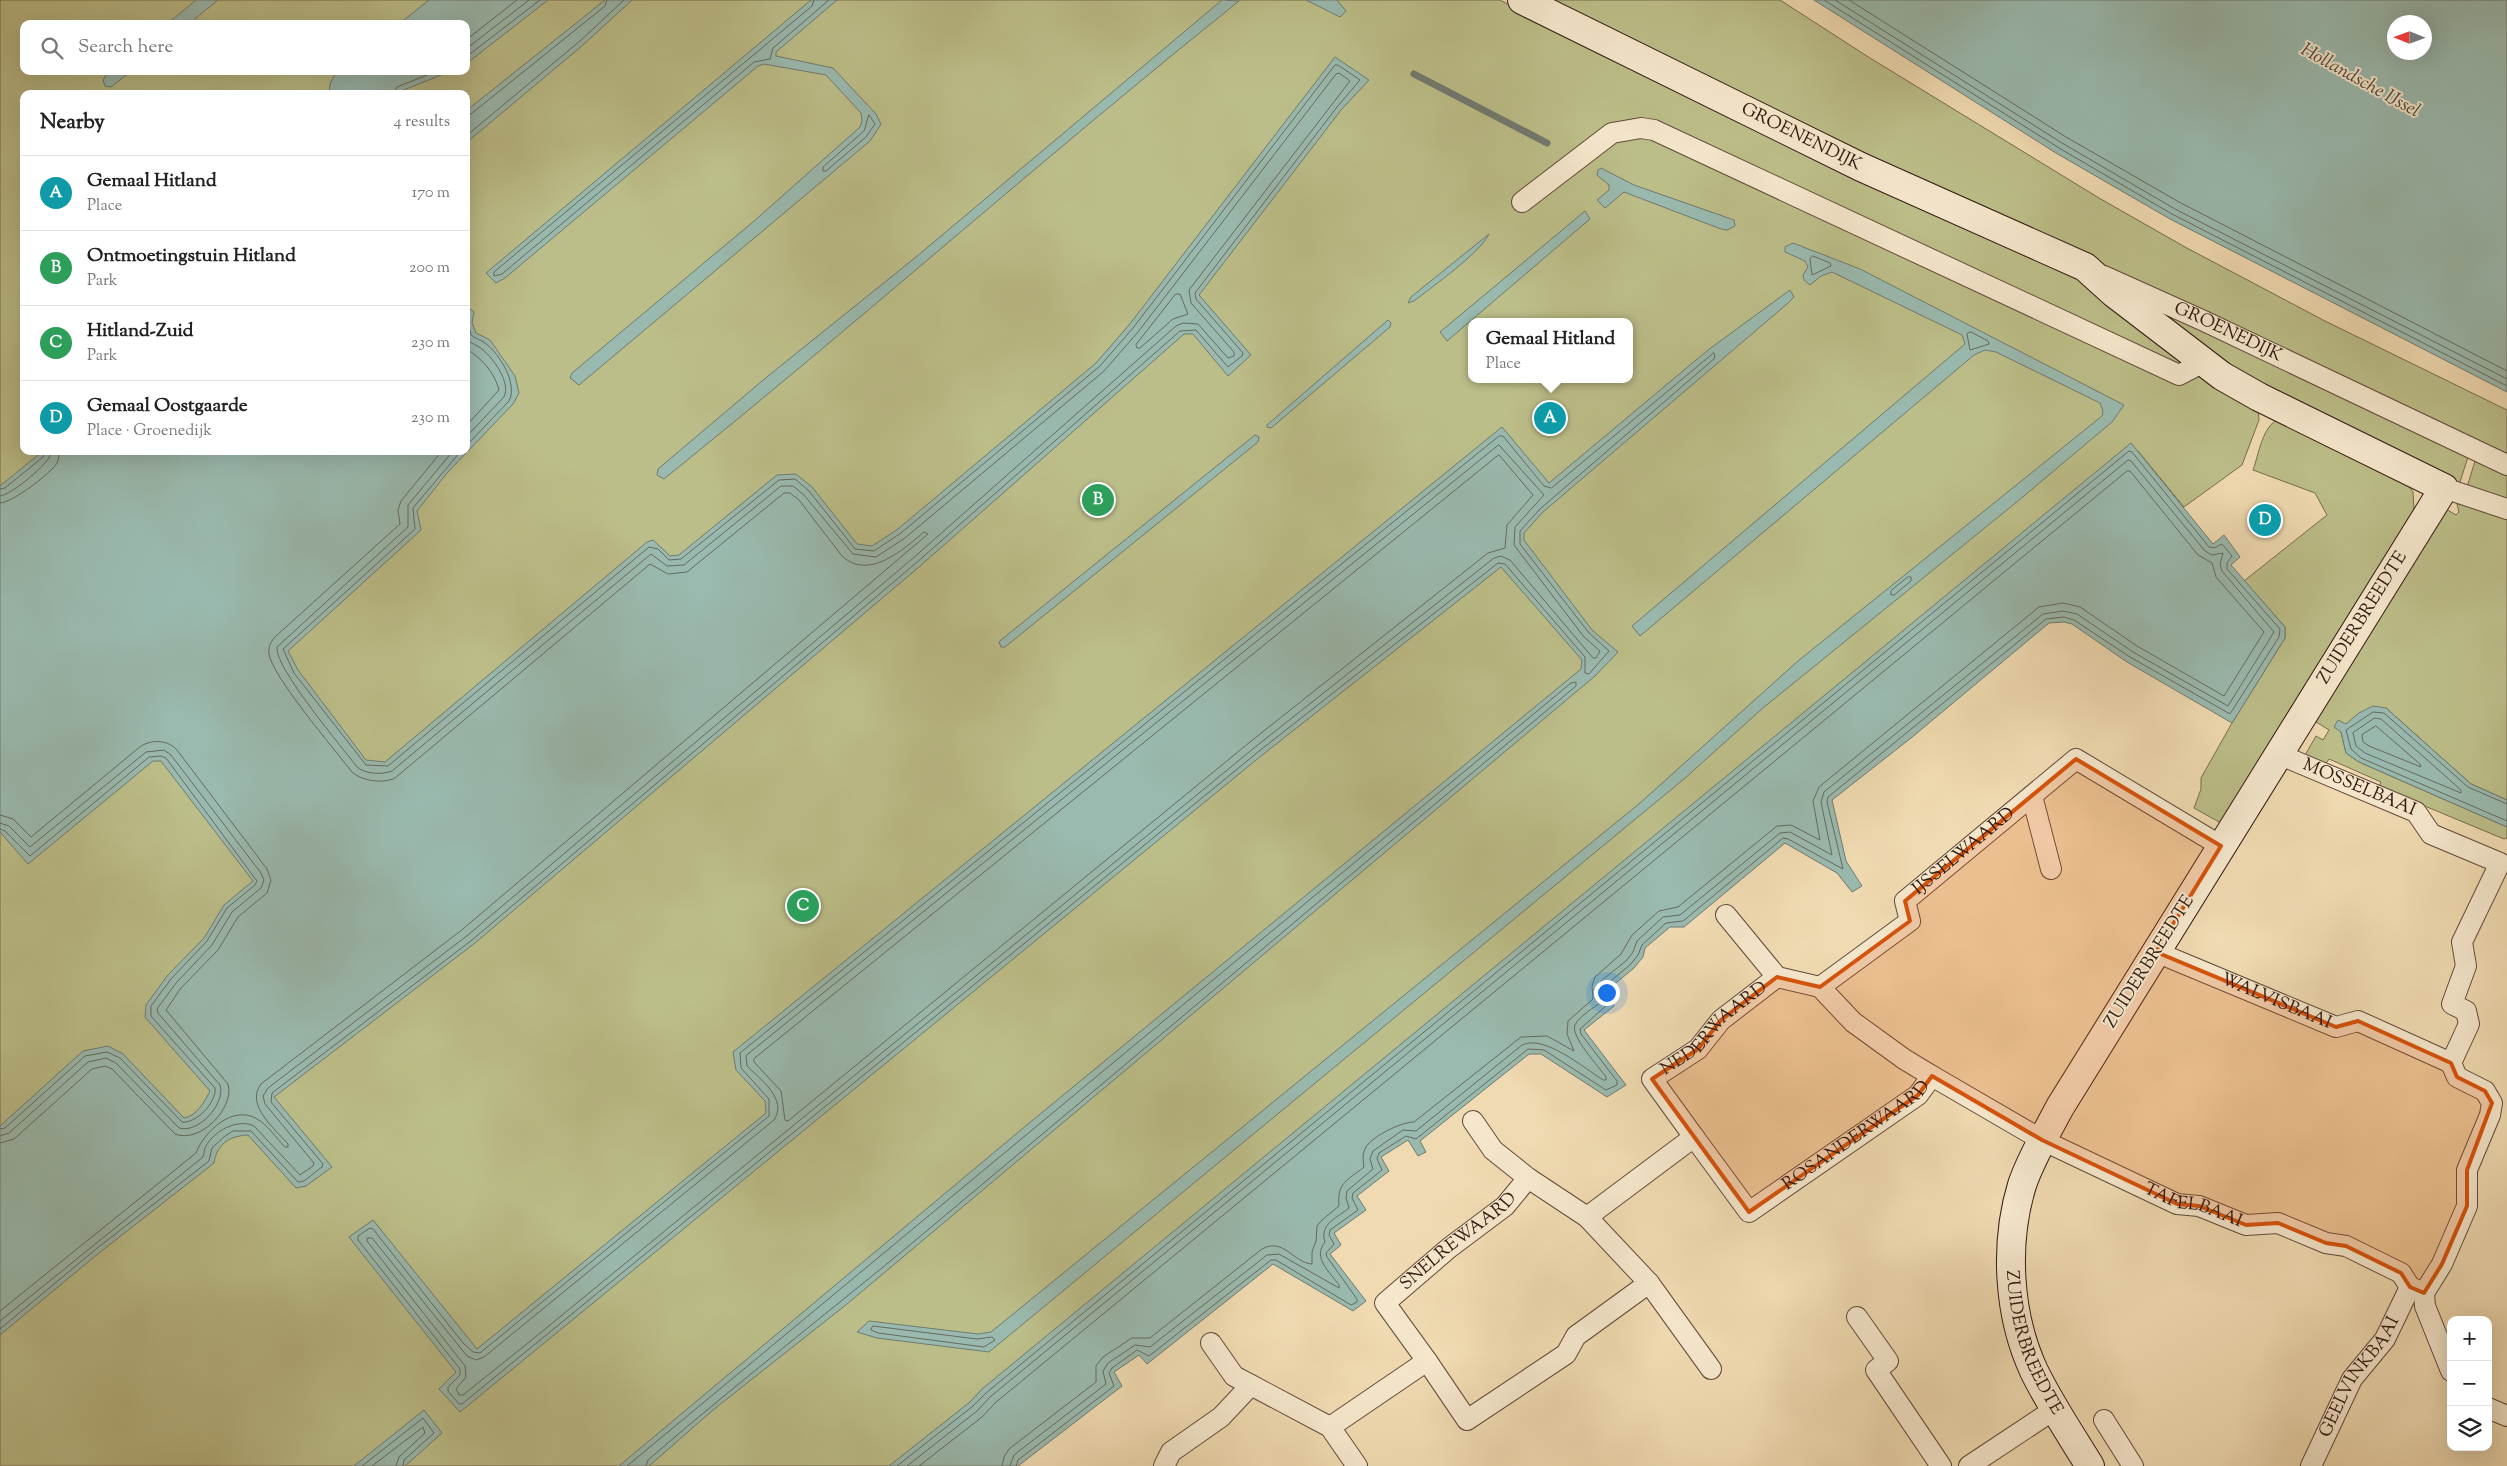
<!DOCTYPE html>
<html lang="en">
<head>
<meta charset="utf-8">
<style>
	:root { --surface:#fff; --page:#f6f6f6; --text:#222; --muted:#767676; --line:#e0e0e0; --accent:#0b8043 }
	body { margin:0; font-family:"Sorts Mill Goudy",serif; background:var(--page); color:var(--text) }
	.controls { position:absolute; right:15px; bottom:15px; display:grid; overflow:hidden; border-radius:10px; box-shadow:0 5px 20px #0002 }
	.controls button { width:45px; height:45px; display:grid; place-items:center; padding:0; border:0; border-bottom:1px solid var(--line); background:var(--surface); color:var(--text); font:25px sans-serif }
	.compass { position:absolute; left:2387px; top:15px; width:45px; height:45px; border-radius:50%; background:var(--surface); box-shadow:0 5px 20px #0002; rotate:271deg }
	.you { position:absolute; left:1606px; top:992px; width:18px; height:18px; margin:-12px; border:4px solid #fff; border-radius:50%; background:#1a73e8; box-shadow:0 0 0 8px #1a73e833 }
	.badge { display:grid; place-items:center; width:32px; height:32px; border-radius:50%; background:var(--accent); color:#fff; font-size:16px; font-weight:700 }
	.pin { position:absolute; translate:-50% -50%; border:2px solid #fff; box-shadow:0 1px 5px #0006 }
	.popup { position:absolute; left:1468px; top:318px; width:165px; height:65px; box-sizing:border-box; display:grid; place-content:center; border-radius:10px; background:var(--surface); filter:drop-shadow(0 1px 4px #0005); font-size:16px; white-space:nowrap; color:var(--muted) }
	.popup b { font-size:19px; color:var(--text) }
	.popup::after { content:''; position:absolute; left:50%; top:100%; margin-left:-10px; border:10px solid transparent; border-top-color:var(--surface) }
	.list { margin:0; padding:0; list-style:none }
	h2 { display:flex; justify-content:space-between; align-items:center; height:65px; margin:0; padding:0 20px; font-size:21px }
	h2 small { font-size:16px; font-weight:400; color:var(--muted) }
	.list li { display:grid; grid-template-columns:32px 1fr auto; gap:15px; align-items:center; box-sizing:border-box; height:75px; padding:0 20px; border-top:1px solid var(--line) }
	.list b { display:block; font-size:19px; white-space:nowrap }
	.list p { margin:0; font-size:16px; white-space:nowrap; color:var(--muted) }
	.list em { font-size:16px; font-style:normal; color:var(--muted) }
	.icon { flex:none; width:28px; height:28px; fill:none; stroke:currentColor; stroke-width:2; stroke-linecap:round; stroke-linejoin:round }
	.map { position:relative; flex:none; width:2507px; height:1466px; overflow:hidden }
	.search { position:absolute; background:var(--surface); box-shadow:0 5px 20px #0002; left:20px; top:20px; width:450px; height:55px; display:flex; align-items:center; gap:12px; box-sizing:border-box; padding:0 18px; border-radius:10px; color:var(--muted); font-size:19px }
	.panel { position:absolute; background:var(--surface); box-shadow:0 5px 20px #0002; left:20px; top:90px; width:450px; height:365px; border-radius:10px }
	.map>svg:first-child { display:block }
	.green { fill:#bcbe89; stroke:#776c4d; fill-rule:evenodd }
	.water { fill:#9abaaf; stroke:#707a70; fill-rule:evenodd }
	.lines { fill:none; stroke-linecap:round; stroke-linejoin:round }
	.shore { stroke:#666a60; stroke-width:1 }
	.stream { stroke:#707a70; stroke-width:7 }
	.street-casing { stroke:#624a39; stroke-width:22 }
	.secondary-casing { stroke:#321a11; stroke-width:30 }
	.street { stroke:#f5e7cc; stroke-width:20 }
	.secondary { stroke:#f5e7cc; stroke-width:28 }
	.marked { fill:#d6530c; fill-opacity:0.2; stroke:#d6530c; stroke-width:4; stroke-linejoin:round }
	.labels { text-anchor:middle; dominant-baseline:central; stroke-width:4; stroke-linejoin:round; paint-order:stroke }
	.street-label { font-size:18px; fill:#321a11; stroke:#f5e7cc }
	.water-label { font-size:19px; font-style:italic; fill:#514a40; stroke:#f5e7cc }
</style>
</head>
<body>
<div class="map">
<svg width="2507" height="1466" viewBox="0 0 2507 1466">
	<rect width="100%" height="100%" fill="#f0dab1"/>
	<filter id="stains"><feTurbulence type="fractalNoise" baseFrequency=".004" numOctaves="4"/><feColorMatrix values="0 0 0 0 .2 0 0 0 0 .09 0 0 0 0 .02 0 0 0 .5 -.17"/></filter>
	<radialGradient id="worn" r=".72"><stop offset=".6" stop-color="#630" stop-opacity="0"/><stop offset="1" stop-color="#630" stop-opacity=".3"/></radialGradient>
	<g class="green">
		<path d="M0 0H1500L1559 31 2469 454 2459 485 2258 407 2259 420 2242 465 2184 507 2138 451 931 1466H0ZM24 24H466V71H24ZM24 94H466V451H24ZM1471 322H1629V379H1471Z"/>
		<polygon points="1536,0 1780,0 1870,58 2099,198 2185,247 2325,321 2507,410 2507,457"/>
		<path d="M2279 419 2407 484 2413 492 2414 511 2221 823 2194 808 2201 789V778L2232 723 2285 638V627L2244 581 2327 515 2315 493 2253 470C2259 454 2262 426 2279 419Z"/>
		<polygon points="2476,458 2507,473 2507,503 2467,487"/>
		<polygon points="2464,503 2507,516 2507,800 2471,784 2386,708 2359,713 2341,732 2346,753 2359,762 2507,827 2507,838 2504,839 2379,787 2381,782 2329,759 2325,765 2304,757 2316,736 2323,740 2329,730 2313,720 2446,509 2456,515 2459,512 2457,504"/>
	</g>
	<g class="water">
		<polygon points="196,0 218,0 189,24 167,24"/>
		<polygon points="429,0 548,0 466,64 466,24 399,24"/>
		<polygon points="605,0 632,0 583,45 466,143 466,111"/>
		<polygon points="811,0 837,0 776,52 776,56 833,68 876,114 881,124 870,141 579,385 570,378 572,373 753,222 860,127 862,121 861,113 826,75 764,64 758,66 505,278 496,283 486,273"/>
		<path d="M1222 0 1239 1C1044 157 858 323 664 479L657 475 658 469 768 376 916 257Z"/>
		<polygon points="1306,0 1337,0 1346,11 1340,17"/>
		<path d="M1814 0H2507V392L2170 219 2056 153ZM2394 22H2424V52H2394Z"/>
		<path d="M1335 57 1369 80 1341 110 1199 295 1251 355 1228 376 1193 334H1184L919 567 475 943 274 1097 332 1167 306 1186 296 1188 248 1135C229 1136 217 1144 214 1163L99 1253 0 1335V1126L83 1051 108 1046 123 1054 184 1118C197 1116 205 1101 210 1091L145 1017 146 1005 167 976 204 938 224 905 253 881 161 761H153L28 864 0 832V486L43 451H466V306L474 312 472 323 476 333 490 340 515 376 519 393 513 404 447 473 417 511 421 530 288 651 298 670 366 760 385 762 647 542 653 540 670 556 679 555 777 475 796 474 812 487 857 544 872 546 898 529 1096 363 1129 325Z"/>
		<polygon points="109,71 131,71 111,87 105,86 103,80"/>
		<path d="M339 71H451L394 94H330C328 85 332 77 339 71Z"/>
		<polygon points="1601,168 1634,185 1734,220 1735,226 1727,230 1721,229 1624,192 1605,208 1597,200 1609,190 1609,185 1597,175 1598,170"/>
		<polygon points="1585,211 1590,219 1447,341 1440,332"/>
		<path d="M1489 234C1480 253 1433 286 1414 301L1408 303 1411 297Z"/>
		<polygon points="1793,243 1860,269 2124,405 2112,422 2018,501 1763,708 1684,779 989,1352 877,1338 857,1332 869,1321 978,1334 991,1332 1640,803 1798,661 2102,416 2103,411 2100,403 1996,352 1985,350 1974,355 1640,636 1632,626 1965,344 1962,335 1832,272 1821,276 1810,285 1804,280 1803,275 1808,267 1805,261 1785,252 1785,247"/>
		<polygon points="1790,290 1794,297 1787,304 1543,512 1524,533 1524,540 1592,630 1618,652 1595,676 847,1304 713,1410 649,1466 619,1466 1022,1129 1581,669 1582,660 1501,567 1261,756 460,1412 439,1389 456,1372 349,1237 373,1220 477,1349 766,1113 765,1101 736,1070 733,1052 1502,427 1549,483 1708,350"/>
		<polygon points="1388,320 1391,323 1390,327 1271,428 1267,427 1267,425"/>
		<polygon points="1255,435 1259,437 1258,442 1005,647 1001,647 999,642 1001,640"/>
		<polygon points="2131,443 2213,544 2224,535 2240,557 2231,565 2285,627 2285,638 2232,723 2127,662 2072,624 2064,622 2049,623 1911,738 1832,800 1846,861 1862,886 1852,892 1837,873 1785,843 1684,927 1670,927 1645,948 1643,957 1634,968 1611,987 1614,1006 1584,1030 1626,1085 1607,1097 1541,1054 1529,1054 1420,1141 1426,1152 1418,1156 1408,1140 1381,1157 1389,1171 1357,1196 1366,1210 1334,1233 1341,1245 1330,1254 1366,1301 1353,1311 1273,1264 1147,1364 1139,1355 1114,1372 1122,1386 1018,1466 889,1466 970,1402 982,1389"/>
		<polygon points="2373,706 2386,708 2471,784 2507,800 2507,827 2359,762 2346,753 2341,732 2334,727 2338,720 2346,724 2359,713"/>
		<polygon points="424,1410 442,1433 405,1466 354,1466"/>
	</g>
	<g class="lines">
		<g class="shore">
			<polyline points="814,0 812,6 494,272 494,276 502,274 754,62 770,59 773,48 829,0"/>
			<polyline points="1824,0 2059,148 2172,214 2507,386"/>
			<polyline points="1835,0 2062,143 2175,209 2507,379"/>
			<polyline points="1849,0 2066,137 2179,202 2507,371"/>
			<polyline points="466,40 517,0"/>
			<polyline points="466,49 529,0"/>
			<polyline points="466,57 540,0"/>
			<polyline points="394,94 397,87 437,71"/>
			<polyline points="466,115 471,114 605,6 607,0"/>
			<polygon points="869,115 875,124 866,137 826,171 823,171 823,167 864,131"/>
			<polyline points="466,136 580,41 624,0"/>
			<polygon points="1813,256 1830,263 1831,266 1812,275 1810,259"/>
			<polygon points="1176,294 1180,294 1188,314 1173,319 1140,348 1137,348 1136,345"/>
			<path d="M466 312 471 335C476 339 481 340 485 343 500 354 518 384 509 401L466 446"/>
			<polygon points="1971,332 1988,341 1989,344 1970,350 1967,334"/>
			<path d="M466 339C471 344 478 345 483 350 494 359 511 383 504 397L466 437"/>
			<path d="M466 349C481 357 495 373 499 390L466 426"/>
			<polygon points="1714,353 1715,358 1540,509 1520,531 1520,544 1589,633 1609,651 1589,674 1585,673 1585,657 1505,564 1498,563 1258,752 462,1404 459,1404 448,1391 448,1387 460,1375 460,1369 358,1240 358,1236 370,1228 373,1229 463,1343 473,1352 480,1353 769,1116 769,1099 741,1068 740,1053 1499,436 1503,436 1544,486 1551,488"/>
			<path d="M1499 445 1544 495 1515 527 1514 545 1584 637 1600 651 1596 658H1593L1510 560 1501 556 1494 558 1254 748 528 1343 463 1395H459L456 1389 466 1377 465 1366 367 1241V1238H372L467 1356 476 1360 484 1357 774 1120C788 1099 760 1079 747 1066L746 1056Z"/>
			<polygon points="1499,455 1533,495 1507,525 1505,548 1488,553 1250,742 788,1121 785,1120 781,1091 754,1062 754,1059"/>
			<polyline points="0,489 5,488 43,457 45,451"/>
			<path d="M0 496C11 495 51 463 52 451"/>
			<path d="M0 503C12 503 50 474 57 463 59 459 59 455 59 451"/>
			<polygon points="1908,577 1911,577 1911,581 1894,595 1891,595 1891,591"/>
			<polygon points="2375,718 2381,719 2461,790 2461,793 2365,753 2356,746 2353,733"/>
			<polygon points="2376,726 2420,764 2421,767 2369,746 2363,742 2362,735"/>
			<polyline points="2507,804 2468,787 2384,713 2373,712 2346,730 2351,749 2361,758 2507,821"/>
			<path d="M0 815 13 819 31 837 141 746C153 739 168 740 177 750L267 869 271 880 267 893 238 917 218 950 181 988 166 1010 228 1084C235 1108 200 1144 175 1134L112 1069 105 1066 92 1069 14 1139 0 1143"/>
			<path d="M0 823 9 826 30 847 146 752 164 750 171 755 261 873 264 880 261 888 232 912 212 945 176 983 157 1009 158 1013 220 1085C226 1104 198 1134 179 1128L116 1063 106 1058 88 1062 9 1133 0 1136"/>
			<path d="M0 829 5 831 30 856 149 757 161 756 166 758 257 881 255 885 227 908 207 941 171 979 151 1006V1016L215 1088C217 1102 196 1124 182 1122L120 1058 107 1052 85 1056 5 1128 0 1129"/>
			<path d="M0 1311 196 1153C204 1132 233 1104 257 1119 268 1125 276 1138 285 1147H288V1144C275 1129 245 1105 261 1084L463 929 928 534 924 532C904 549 869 581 842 556L799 500 790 493H784L687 572 668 574 650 564 395 778C383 784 362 781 352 772 335 750 272 676 269 654 268 647 271 641 276 636L400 524 398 510 401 501 442 451"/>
			<path d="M0 1321 203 1157C204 1154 204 1149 206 1146 214 1131 238 1118 254 1126L300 1175 313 1166 314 1163 265 1104 263 1096 268 1088 468 935 912 559 1176 326 1183 323 1198 324 1228 358 1234 356V352L1191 303 1189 290 1350 81 1339 73 1336 74 1138 332 1104 371 905 538 876 557 853 554 804 495 793 486H781L684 565 667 566 651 554 392 771C382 775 365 774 357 767 342 747 274 667 277 647L408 527V505L453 451"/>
			<polygon points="873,1326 977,1339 992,1337 995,1340 984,1347 878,1333 871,1330"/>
			<polyline points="0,1329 96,1249 209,1161 212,1148 225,1136 233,1131 251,1131 298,1182 304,1181 322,1167 323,1164 271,1102 272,1093 472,940 916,563 1180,331 1196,330 1228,367 1242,356 1243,353 1196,299 1195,293 1337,107 1360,80 1338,65 1335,65 1133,328 1100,366 901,533 874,551 855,549 809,491 795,479 779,480 681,559 669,560 658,549 649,547 388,766 366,765 294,673 283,649 415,529 413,508 461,451"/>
			<polyline points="362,1466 423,1418 434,1433 404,1460 403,1466"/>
			<polyline points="372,1466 423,1427 425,1433 399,1457 396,1466"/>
			<path d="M627 1466 1571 683 1576 682V686C1366 861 1158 1038 948 1213 849 1297 746 1375 648 1460L646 1466"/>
			<polyline points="897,1466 973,1406 986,1393 2129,451 2132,452 2209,547 2214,548 2222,544 2232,556 2227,563 2227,569 2280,629 2279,637 2230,714 2130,657 2074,620 2064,617 2046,619 1828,797 1827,802 1843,869 1788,839 1783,838 1683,921 1666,923 1642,945 1638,955 1631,964 1607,984 1608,1004 1580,1029 1581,1034 1617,1081 1617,1085 1606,1090 1544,1050 1528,1049 1416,1139 1406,1136 1379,1153 1377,1159 1382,1170 1353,1193 1352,1198 1358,1210 1330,1230 1329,1235 1334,1244 1326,1253 1327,1257 1357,1299 1357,1302 1351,1305 1276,1260 1271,1260 1149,1356 1137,1350 1112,1368 1109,1373 1114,1386 1018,1460 1016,1466"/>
			<path d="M907 1466 977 1411 990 1397 2128 460 2131 461 2205 551 2212 555 2223 553 2220 564 2222 571 2274 632 2228 706 2133 652 2077 614 2063 611 2043 614 1824 792 1821 802 1832 855 1790 832 1780 833 1680 915 1663 917 1637 941 1633 952 1627 960 1601 981 1600 988 1601 1002C1594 1008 1579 1016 1575 1025 1570 1036 1599 1067 1606 1077V1080H1603C1584 1068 1544 1034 1522 1045L1416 1131 1403 1130 1373 1151 1370 1159 1373 1169 1347 1191 1346 1198 1349 1208C1337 1218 1319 1224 1325 1242 1312 1258 1330 1272 1339 1285V1288L1279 1254 1267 1255 1150 1347 1135 1345 1108 1363 1103 1371 1106 1384 1014 1455 1010 1466"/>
			<path d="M919 1466 982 1417 995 1403 2127 471H2130L2198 555 2212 563 2216 577 2264 632 2224 696 2137 646 2080 607 2063 603 2039 607 1819 787 1813 801 1820 840 1791 825 1777 826 1678 907 1659 911 1632 935 1621 954 1595 977 1592 986 1593 999 1568 1021 1567 1034 1574 1051 1547 1036 1521 1037 1414 1122C1401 1122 1373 1136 1366 1147 1362 1154 1363 1160 1364 1167 1347 1181 1337 1182 1339 1206L1322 1220 1317 1226 1316 1241 1312 1252V1264C1294 1263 1283 1237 1262 1249L1150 1338H1132L1103 1357 1096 1366V1382L1009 1449 1004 1457 1002 1466"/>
		</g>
		<polyline class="stream" points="1414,74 1547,143"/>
		<defs>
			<g id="street">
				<polyline points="1522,202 1612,133 1641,128 1654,130 2179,375 2204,362"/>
				<path id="s1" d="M2104 276 2204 321 2507 465"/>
				<polyline points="2444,488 2507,509"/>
				<path id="s2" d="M2278 754 2416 812 2431 834 2500 863 2462 942 2466 966 2452 1004 2466 1011 2469 1024 2451 1063"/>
				<polyline points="2032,796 2051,869"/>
				<polyline points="1726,915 1777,977"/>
				<path id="s3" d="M2156 952 2336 1027 2358 1021 2451 1063"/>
				<path id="s4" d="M1820 987 1910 921 1905 901 2076 759 2221 846"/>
				<polyline points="1473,1121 1493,1150 1528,1178 1587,1217"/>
				<path id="s5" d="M1694 1137 1652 1079 1698 1049 1721 1020 1777 977 1820 987 1853 1022 1904 1059 1932 1076"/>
				<polyline points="1857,1317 1888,1361 1876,1370 1941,1466"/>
				<polyline points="1211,1343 1234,1376 1330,1427 1357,1466"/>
				<polyline points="1427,1361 1467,1420 1566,1354 1576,1336 1649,1283"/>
				<path id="s6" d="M1711 1369 1649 1283 1587 1217 1694 1137 1749 1212 1918 1095 1932 1076 2042 1140 2177 1204 2199 1206 2246 1225 2278 1223 2326 1243 2346 1246 2401 1273 2410 1287 2424 1293"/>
				<polyline points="2451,1371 2425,1306 2424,1293 2442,1264 2467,1206 2467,1170 2490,1115 2492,1103 2485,1091 2457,1077 2451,1063"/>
				<polyline points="2488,1408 2507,1416"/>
				<polyline points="2104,1420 2133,1466"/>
				<path id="s7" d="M1330 1427 1427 1361 1385 1303 1449 1248 1505 1206 1528 1178"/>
				<polyline points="1164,1466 1171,1452 1221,1417 1251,1385"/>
				<polyline points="1969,1466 2055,1409"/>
				<path id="s8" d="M2311 1466 2352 1379 2385 1339 2410 1287"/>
			</g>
			<g id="secondary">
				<path id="s9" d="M1522 0 1861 167 2085 267 2115 294 2222 376 2259 397 2444 488 2060 1107C2047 1132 2031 1158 2022 1185 2004 1244 2008 1315 2034 1371 2050 1404 2071 1435 2090 1466"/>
			</g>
		</defs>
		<use href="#street" class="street-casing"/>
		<use href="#secondary" class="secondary-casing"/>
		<use href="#street" class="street"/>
		<use href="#secondary" class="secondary"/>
	</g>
	<path class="marked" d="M2076 759 2221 846 2156 952 2336 1027 2358 1021 2451 1063 2457 1077 2485 1091 2492 1103 2467 1170V1206L2442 1264 2424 1293 2410 1287 2401 1273 2346 1246 2326 1243 2278 1223 2246 1225 2199 1206 2177 1204 2042 1140 1932 1076 1918 1095 1749 1212 1652 1079 1698 1049 1721 1020 1777 977 1820 987 1910 921 1905 901Z"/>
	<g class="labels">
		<g class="street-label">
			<text stroke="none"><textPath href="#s9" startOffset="311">GROENENDIJK</textPath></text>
			<text stroke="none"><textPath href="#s1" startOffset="136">GROENEDIJK</textPath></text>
			<text transform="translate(2363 618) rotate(-58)">ZUIDERBREEDTE</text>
			<text stroke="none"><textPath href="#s2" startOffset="88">MOSSELBAAI</textPath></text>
			<text stroke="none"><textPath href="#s4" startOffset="209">IJSSELWAARD</textPath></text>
			<text transform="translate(2150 962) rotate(-58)">ZUIDERBREEDTE</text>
			<text stroke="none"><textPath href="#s3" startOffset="130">WALVISBAAI</textPath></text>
			<text stroke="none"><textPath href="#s5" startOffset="152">NEDERWAARD</textPath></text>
			<text stroke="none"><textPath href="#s6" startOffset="555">ROSANDERWAARD</textPath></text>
			<text stroke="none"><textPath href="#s6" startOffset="945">TAFELBAAI</textPath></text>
			<text stroke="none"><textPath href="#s7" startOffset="285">SNELREWAARD</textPath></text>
			<text stroke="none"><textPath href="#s9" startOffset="2025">ZUIDERBREEDTE</textPath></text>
			<text stroke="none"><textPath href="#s8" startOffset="102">GEELVINKBAAI</textPath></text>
		</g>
		<g class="water-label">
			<text transform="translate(2360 81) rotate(29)">Hollandsche IJssel</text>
		</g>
	</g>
	<rect width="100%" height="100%" filter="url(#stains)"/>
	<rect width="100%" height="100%" fill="url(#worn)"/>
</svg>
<div class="controls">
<button>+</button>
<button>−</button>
<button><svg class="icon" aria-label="layers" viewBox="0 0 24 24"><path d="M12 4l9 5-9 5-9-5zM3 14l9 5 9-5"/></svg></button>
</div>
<svg class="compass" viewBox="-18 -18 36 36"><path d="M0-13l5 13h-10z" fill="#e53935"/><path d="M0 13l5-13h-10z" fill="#767676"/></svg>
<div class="you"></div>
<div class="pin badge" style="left:1550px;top:418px;background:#0f9aa8">A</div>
<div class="popup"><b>Gemaal Hitland</b>Place</div>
<div class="pin badge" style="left:1098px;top:500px;background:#2e9e5b">B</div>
<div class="pin badge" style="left:803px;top:906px;background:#2e9e5b">C</div>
<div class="pin badge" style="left:2265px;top:520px;background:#0f9aa8">D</div>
<div class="search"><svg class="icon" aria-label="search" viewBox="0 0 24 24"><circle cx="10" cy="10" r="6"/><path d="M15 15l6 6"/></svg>Search here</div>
<section class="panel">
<h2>Nearby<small>4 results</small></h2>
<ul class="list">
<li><span class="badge" style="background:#0f9aa8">A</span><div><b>Gemaal Hitland</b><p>Place</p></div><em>170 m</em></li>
<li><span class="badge" style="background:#2e9e5b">B</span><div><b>Ontmoetingstuin Hitland</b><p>Park</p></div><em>200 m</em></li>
<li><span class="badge" style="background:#2e9e5b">C</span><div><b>Hitland-Zuid</b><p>Park</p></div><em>230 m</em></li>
<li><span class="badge" style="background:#0f9aa8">D</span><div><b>Gemaal Oostgaarde</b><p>Place · Groenedijk</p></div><em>230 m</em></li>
</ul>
</section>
</div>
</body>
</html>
